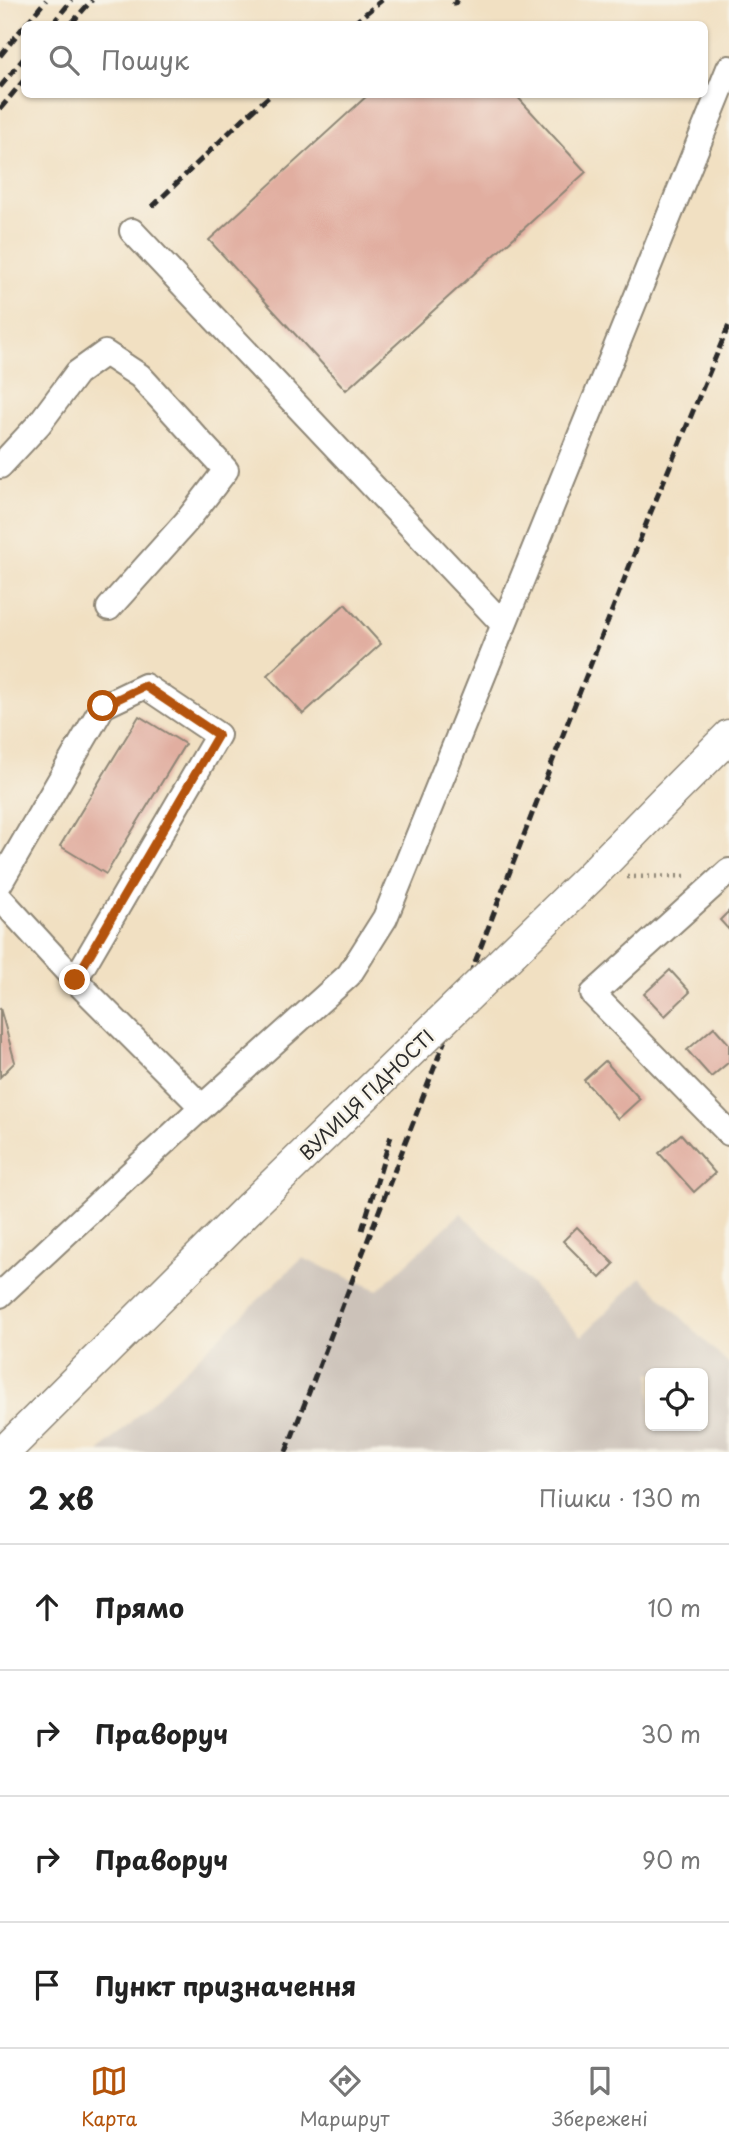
<!DOCTYPE html>
<html lang="uk">
<head>
<meta charset="utf-8">
<style>
	:root { --surface:#fff; --page:#f2f2f2; --text:#222; --muted:#767676; --line:#e0e0e0; --accent:#b45309 }
	body { margin:0; font-family:"Playpen Sans",sans-serif; background:var(--page); color:var(--text) }
	.controls { position:absolute; right:21px; bottom:21px; display:grid; overflow:hidden; border-radius:10px; box-shadow:0 2px 5px #0004 }
	.controls button { width:63px; height:63px; display:grid; place-items:center; padding:0; border:0; border-bottom:2px solid var(--line); background:var(--surface); color:var(--text); font:35px sans-serif }
	.stop { position:absolute; width:21px; height:21px; margin:-16px; border:5px solid #b45309; border-radius:50%; background:#fff }
	.stop.end { background:#b45309; border-color:#fff; box-shadow:0 2px 7px #0008 }
	.list { margin:0; padding:0; list-style:none }
	h2 { display:flex; justify-content:space-between; align-items:center; height:91px; margin:0; padding:0 28px; font-size:30px }
	h2 small { font-size:23px; font-weight:400; color:var(--muted) }
	.list li { display:grid; grid-template-columns:46px 1fr auto; gap:21px; align-items:center; box-sizing:border-box; height:126px; padding:0 28px; border-top:2px solid var(--line) }
	.list b { display:block; font-size:26px; white-space:nowrap }
	.list em { font-size:23px; font-style:normal; color:var(--muted) }
	.icon { flex:none; width:38px; height:38px; fill:none; stroke:currentColor; stroke-width:2; stroke-linecap:round; stroke-linejoin:round }
	.map { position:relative; flex:none; width:729px; height:1452px; overflow:hidden }
	.search { position:absolute; background:var(--surface); box-shadow:0 2px 5px #0004; left:21px; right:21px; top:21px; height:77px; display:flex; align-items:center; gap:18px; box-sizing:border-box; padding:0 24px; border-radius:10px; color:var(--muted); font-size:26px }
	.sheet { height:595px; background:var(--surface) }
	nav { display:flex; justify-content:space-around; align-items:center; box-sizing:border-box; height:98px; border-top:2px solid var(--line); background:var(--surface); font-size:19px; color:var(--muted) }
	nav a { display:grid; justify-items:center; gap:4px }
	nav .on { color:var(--accent) }
	.map>svg:first-child { display:block }
	.industrial { fill:#ccc2b9; fill-rule:evenodd }
	.building { fill:#e1aea0 }
	.lines { fill:none; stroke-linecap:round; stroke-linejoin:round }
	.minor-casing { stroke:#8e8676; stroke-width:28 }
	.major-casing { stroke:#8e8676; stroke-width:35 }
	.path { stroke:#8e8676; stroke-width:4.5; stroke-dasharray:2 5; stroke-linecap:butt }
	.minor { stroke:#fff; stroke-width:24 }
	.major { stroke:#fff; stroke-width:32 }
	.rail { stroke:#2b2b2b; stroke-width:5; stroke-dasharray:10 5; stroke-linecap:butt }
	.major-bridge-casing { stroke:#8e8676; stroke-width:35; stroke-linecap:butt }
	.major-bridge { stroke:#fff; stroke-width:32 }
	.route { stroke:#b45309; stroke-width:9 }
	.labels { text-anchor:middle; dominant-baseline:central; stroke-width:5; stroke-linejoin:round; paint-order:stroke }
	.street-label { font-size:19px; fill:#2b2b2b; stroke:#f7f3e8 }
</style>
</head>
<body>
<div class="map">
<svg width="729" height="1452" viewBox="0 0 729 1452">
	<rect width="100%" height="100%" fill="#f7f3e8"/>
	<filter id="ink" filterUnits="userSpaceOnUse"><feTurbulence type="fractalNoise" baseFrequency=".0143" numOctaves="2"/><feDisplacementMap in="SourceGraphic" scale="14" xChannelSelector="R" yChannelSelector="G"/><feConvolveMatrix kernelMatrix="1 2 1 2 8 2 1 2 1" color-interpolation-filters="sRGB"/></filter>
	<filter id="wash" filterUnits="userSpaceOnUse"><feTurbulence type="fractalNoise" baseFrequency=".00686" numOctaves="4" result="noise"/><feDisplacementMap in="SourceGraphic" scale="28" xChannelSelector="R" yChannelSelector="G"/><feGaussianBlur stdDeviation="1.57" result="paint"/><feColorMatrix in="noise" values="0 0 0 0 0 0 0 0 0 0 0 0 0 0 0 0 0 1.4 0 .05"/><feComposite in="paint" operator="in"/></filter>
	<g filter="url(#wash)">
		<rect width="100%" height="100%" fill="#f1e0c2"/>
		<path class="industrial" d="M461 1213 582 1336 641 1277 729 1365V1452H99L302 1258 378 1290ZM650 1373H703V1426H650Z"/>
		<g id="blocks">
			<g class="building">
				<polygon points="369,94 515,94 586,172 346,390 209,240"/>
				<polygon points="345,604 381,644 303,714 267,675"/>
				<polygon points="139,716 185,744 106,874 60,846"/>
				<polygon points="729,911 729,930 720,920"/>
				<polygon points="670,970 690,992 665,1016 644,994"/>
				<polygon points="0,1008 15,1062 0,1077"/>
				<polygon points="714,1027 729,1044 729,1062 711,1077 687,1050"/>
				<polygon points="605,1061 640,1099 618,1119 584,1080"/>
				<polygon points="681,1134 715,1173 694,1192 659,1153"/>
				<polygon points="577,1227 614,1264 600,1278 563,1241"/>
			</g>
		</g>
	</g>
	<g filter="url(#ink)">
		<use href="#blocks" fill-opacity="0" stroke="#8e8676" stroke-width="2"/>
		<g class="lines">
			<defs>
				<g id="minor">
					<polyline points="132,231 504,625"/>
					<polyline points="0,466 39,424 77,373 105,353 140,376 226,470 186,522 109,608"/>
					<polyline points="729,871 593,994 729,1133"/>
					<polyline points="0,883 103,706 145,686 218,735 75,980"/>
					<polyline points="0,898 75,980 202,1107"/>
					<polyline points="0,1295 202,1107 349,975 385,918 729,68"/>
				</g>
				<g id="major">
					<polyline points="666,799 729,736"/>
					<polyline points="4,1452 249,1208"/>
				</g>
			</defs>
			<use href="#minor" class="minor-casing"/>
			<use href="#major" class="major-casing"/>
			<polyline class="path" points="627,877 688,876"/>
			<use href="#minor" class="minor"/>
			<use href="#major" class="major"/>
			<g class="rail">
				<polyline points="453,5 458,0"/>
				<polyline points="26,24 46,0"/>
				<polyline points="52,24 72,0"/>
				<polyline points="71,24 92,0"/>
				<polyline points="353,24 382,0"/>
				<polyline points="0,56 24,26"/>
				<polyline points="0,87 24,58"/>
				<polyline points="0,109 24,80"/>
				<polyline points="152,207 243,119 272,94"/>
				<polyline points="362,1230 391,1136"/>
				<polyline points="286,1452 551,765 650,514 729,325"/>
			</g>
			<defs>
				<polyline id="major-bridge" points="249,1208 590,877 666,799"/>
			</defs>
			<use href="#major-bridge" class="major-bridge-casing"/>
			<use href="#major-bridge" class="major-bridge"/>
		</g>
	</g>
	<g class="lines" filter="url(#ink)">
		<polyline class="route" points="75,980 218,735 145,686 103,706"/>
	</g>
	<g class="labels">
		<g class="street-label">
			<text transform="translate(366 1094) rotate(-44)">ВУЛИЦЯ ГІДНОСТІ</text>
		</g>
	</g>
</svg>
<div class="controls">
<button><svg class="icon" aria-label="locate" viewBox="0 0 24 24"><circle cx="12" cy="12" r="6"/><path d="M12 2v4M12 18v4M2 12h4M18 12h4"/></svg></button>
</div>
<div class="stop" style="left:103px;top:706px"></div>
<div class="stop end" style="left:75px;top:980px"></div>
<div class="search"><svg class="icon" aria-label="search" viewBox="0 0 24 24"><circle cx="10" cy="10" r="6"/><path d="M15 15l6 6"/></svg>Пошук</div>
</div>
<section class="sheet">
<h2>2 хв<small>Пішки · 130 m</small></h2>
<ul class="list">
<li><svg class="icon" aria-label="ahead" viewBox="0 0 24 24"><path d="M12 20V5M6 11l6-6 6 6"/></svg><div><b>Прямо</b></div><em>10 m</em></li>
<li><svg class="icon" aria-label="right" viewBox="0 0 24 24"><path d="M7 20v-9h11M14 6l5 5-5 5"/></svg><div><b>Праворуч</b></div><em>30 m</em></li>
<li><svg class="icon" aria-label="right" viewBox="0 0 24 24"><path d="M7 20v-9h11M14 6l5 5-5 5"/></svg><div><b>Праворуч</b></div><em>90 m</em></li>
<li><svg class="icon" aria-label="arrive" viewBox="0 0 24 24"><path d="M6 21V4h12l-3 4 3 4H6"/></svg><div><b>Пункт призначення</b></div></li>
</ul>
</section>
<nav>
<a class="on"><svg class="icon" aria-label="map" viewBox="0 0 24 24"><path d="M3 6l6-2 6 2 6-2v14l-6 2-6-2-6 2zM9 4v14M15 6v14"/></svg>Карта</a>
<a><svg class="icon" aria-label="directions" viewBox="0 0 24 24"><path d="M12 3l9 9-9 9-9-9zM9 14v-3h6M13 9l2 2-2 2"/></svg>Маршрут</a>
<a><svg class="icon" aria-label="saved" viewBox="0 0 24 24"><path d="M7 4h10v16l-5-4-5 4z"/></svg>Збережені</a>
</nav>
</body>
</html>
